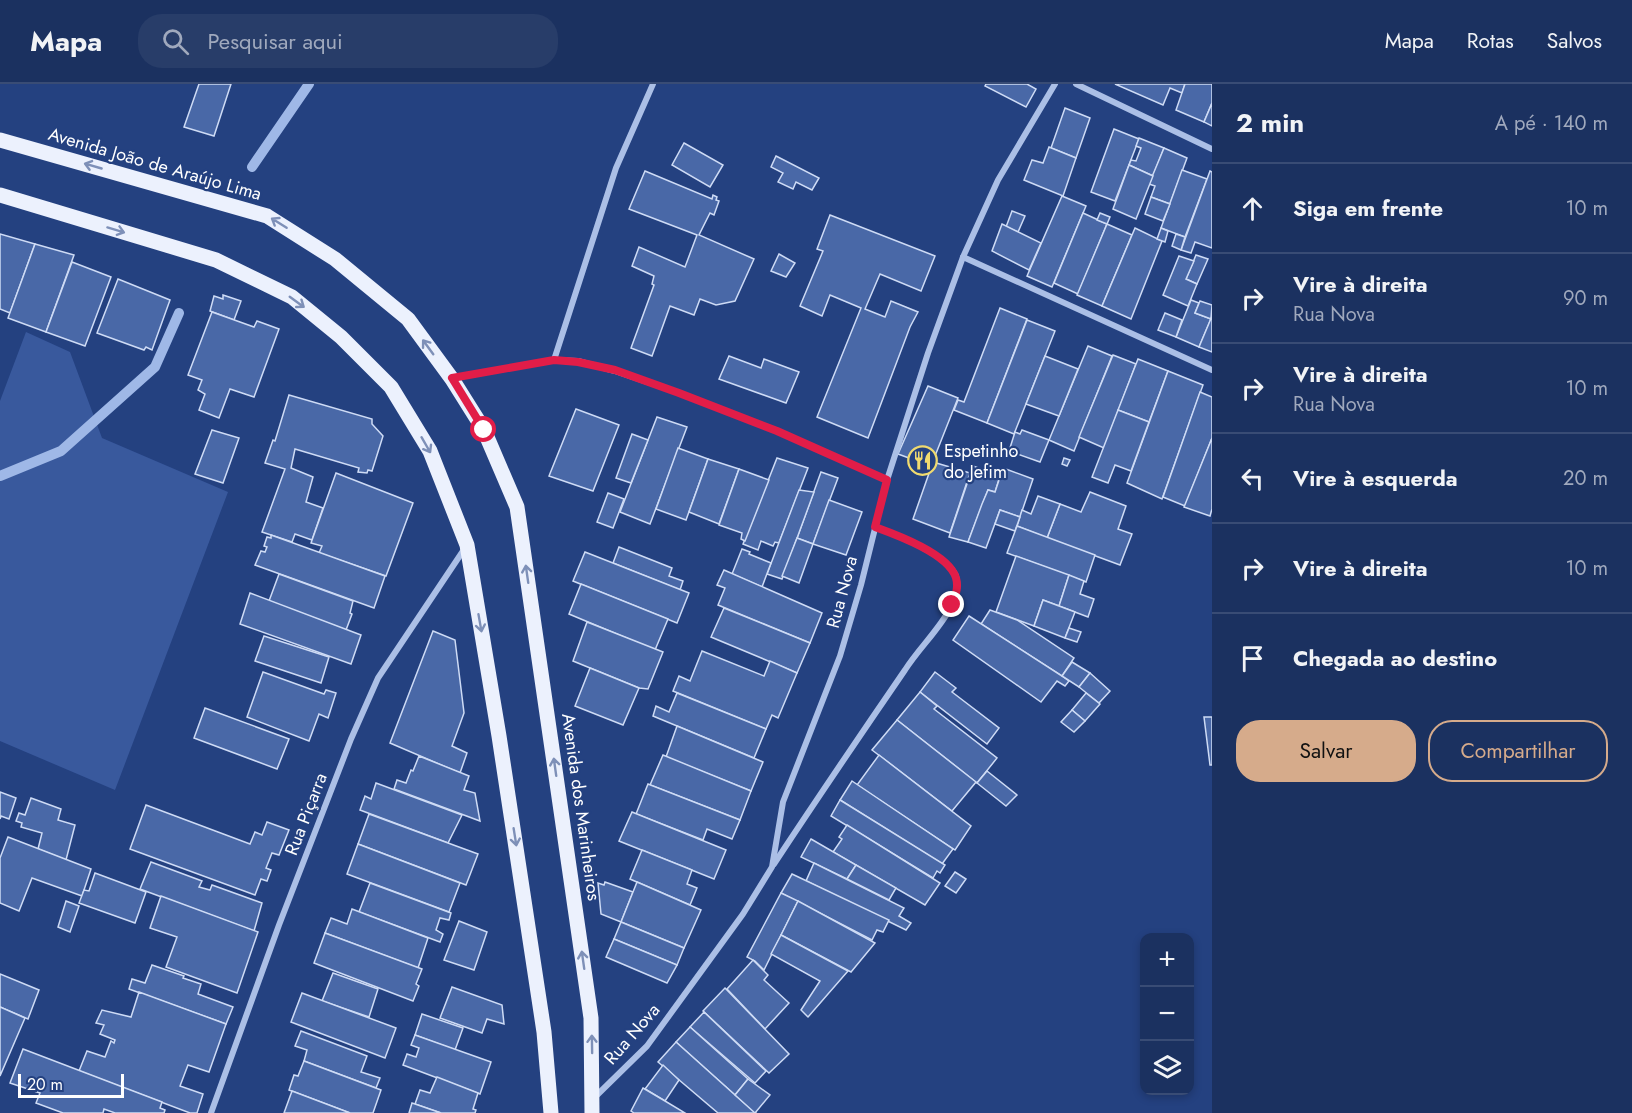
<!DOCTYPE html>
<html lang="pt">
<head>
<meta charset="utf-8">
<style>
	:root { --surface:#1b3160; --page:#283d69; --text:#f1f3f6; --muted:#a0a9bd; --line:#394c75; --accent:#d6ab8b }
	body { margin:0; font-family:Jost,sans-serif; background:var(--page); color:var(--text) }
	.controls { position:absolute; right:18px; bottom:18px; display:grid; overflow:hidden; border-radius:12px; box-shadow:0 3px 9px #0003 }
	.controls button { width:54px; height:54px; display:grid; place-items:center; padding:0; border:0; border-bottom:2px solid var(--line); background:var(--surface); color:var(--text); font:30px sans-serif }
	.scale { position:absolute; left:18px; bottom:15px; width:106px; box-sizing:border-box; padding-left:6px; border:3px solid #fff; border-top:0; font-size:16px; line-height:21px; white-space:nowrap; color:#fff; -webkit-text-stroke:4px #244180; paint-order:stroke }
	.stop { position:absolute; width:18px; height:18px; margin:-14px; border:4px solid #e11d48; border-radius:50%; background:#fff }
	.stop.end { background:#e11d48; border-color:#fff; box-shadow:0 2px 6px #0008 }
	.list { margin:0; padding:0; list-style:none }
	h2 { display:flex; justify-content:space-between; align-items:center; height:78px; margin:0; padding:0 24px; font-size:26px }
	h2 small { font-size:20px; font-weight:400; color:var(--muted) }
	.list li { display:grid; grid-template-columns:39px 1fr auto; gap:18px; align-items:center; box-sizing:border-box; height:90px; padding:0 24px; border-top:2px solid var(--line) }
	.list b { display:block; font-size:22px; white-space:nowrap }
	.list p { margin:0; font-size:20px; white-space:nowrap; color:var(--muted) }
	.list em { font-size:20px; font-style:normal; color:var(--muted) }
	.actions { display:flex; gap:12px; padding:18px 24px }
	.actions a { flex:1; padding:14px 0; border:2px solid var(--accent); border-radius:24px; text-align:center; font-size:21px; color:var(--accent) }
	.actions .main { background:var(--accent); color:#111 }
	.icon { flex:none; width:33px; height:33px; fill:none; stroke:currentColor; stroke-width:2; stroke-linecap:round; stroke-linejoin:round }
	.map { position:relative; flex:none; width:1212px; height:1029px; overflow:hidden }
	header { display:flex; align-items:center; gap:36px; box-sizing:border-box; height:84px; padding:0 30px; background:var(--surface); border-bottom:2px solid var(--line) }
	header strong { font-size:28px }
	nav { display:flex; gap:33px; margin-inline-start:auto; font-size:21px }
	.search { width:420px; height:54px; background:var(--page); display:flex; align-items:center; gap:15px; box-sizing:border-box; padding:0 21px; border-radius:24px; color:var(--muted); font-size:22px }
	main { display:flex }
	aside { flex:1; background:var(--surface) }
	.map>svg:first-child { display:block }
	.green { fill:#39599d }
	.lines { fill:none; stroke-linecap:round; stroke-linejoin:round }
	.stream { stroke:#9fb8e7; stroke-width:10 }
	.building { fill:#4968a7; stroke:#cedbf5; stroke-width:1.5 }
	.minor { stroke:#abbfe6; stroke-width:6 }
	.primary { stroke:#ecf1fd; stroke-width:15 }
	.oneway { stroke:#7e90b8 }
	.route { stroke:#e11d48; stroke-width:8 }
	.labels { text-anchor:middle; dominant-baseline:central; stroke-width:4.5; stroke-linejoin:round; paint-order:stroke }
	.street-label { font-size:18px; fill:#fff; stroke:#244180 }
	.poi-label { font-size:18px; fill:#fff; stroke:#244180; text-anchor:start }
</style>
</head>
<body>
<header>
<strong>Mapa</strong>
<div class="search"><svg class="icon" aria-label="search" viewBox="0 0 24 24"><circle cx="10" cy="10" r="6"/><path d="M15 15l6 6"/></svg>Pesquisar aqui</div>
<nav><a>Mapa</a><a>Rotas</a><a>Salvos</a></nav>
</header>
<main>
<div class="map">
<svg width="1212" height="1029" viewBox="0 0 1212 1029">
	<rect width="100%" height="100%" fill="#244180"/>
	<polygon class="green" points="26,248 70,268 102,354 228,408 115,706 0,657 0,317"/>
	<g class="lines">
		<g class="stream">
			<polyline points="252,83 309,0"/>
			<polyline points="0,392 61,367 155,283 179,229"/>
		</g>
	</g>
	<g class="building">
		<polygon points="199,0 231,0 214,52 184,43"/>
		<polygon points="986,0 1027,0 1036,5 1026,23 985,2"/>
		<polygon points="1115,0 1185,0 1182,9 1170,4 1163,21"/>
		<polygon points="1185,0 1212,0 1212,19 1204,38 1176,26"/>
		<polygon points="1212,19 1212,42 1204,38"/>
		<polygon points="1065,24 1090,34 1076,74 1051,64"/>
		<polygon points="1114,45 1139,55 1115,117 1091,108"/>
		<polygon points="1139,54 1164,64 1153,92 1129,81 1131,76 1136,77 1141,64 1136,62"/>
		<polygon points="684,59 723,81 710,103 672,81"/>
		<polygon points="1049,63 1076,74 1063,112 1024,96 1032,76 1043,79"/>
		<polygon points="1164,64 1187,74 1170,120 1151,113 1155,102 1149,100"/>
		<polygon points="776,72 819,94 812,106 796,98 793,105 778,98 783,89 771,83"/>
		<polygon points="1129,81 1153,92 1136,135 1113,125"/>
		<polygon points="1182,86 1207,95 1185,153 1161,144"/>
		<polygon points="645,87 712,115 713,111 717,113 716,116 719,117 714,131 710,129 699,151 754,175 735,217 716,221 700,215 694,231 670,222 652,272 631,264 654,201 652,200 654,192 632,182 639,163 685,183 697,151 629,125"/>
		<polygon points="1210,87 1212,88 1212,164 1195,158 1191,169 1181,166"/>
		<polygon points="1062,112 1086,122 1052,203 1027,192"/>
		<polygon points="1151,113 1170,120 1163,137 1145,130"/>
		<polygon points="1012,127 1025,132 1018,148 1006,143"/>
		<polygon points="1083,129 1107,140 1078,210 1054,199"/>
		<polygon points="1100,129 1110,133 1107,140 1097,136"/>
		<polygon points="830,131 935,172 921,207 880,190 865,225 885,233 891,217 918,228 910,243 868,354 817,333 861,224 830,211 822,232 800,222 823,167 817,165"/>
		<polygon points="1002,140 1041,159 1029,186 992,167"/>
		<polygon points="1107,140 1132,151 1102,222 1077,211"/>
		<polygon points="1135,144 1162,157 1131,235 1102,222"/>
		<polygon points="1161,144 1168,147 1165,158 1157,155"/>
		<polygon points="0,150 35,160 10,229 0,225"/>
		<polygon points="1176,150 1185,153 1181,166 1172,162"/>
		<polygon points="35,160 74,171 46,248 8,234"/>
		<polygon points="779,170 795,179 786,193 771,187"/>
		<polygon points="1196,171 1208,175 1197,200 1186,195"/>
		<polygon points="1179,172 1194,177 1186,195 1197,200 1188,222 1163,211"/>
		<polygon points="72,178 111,193 85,262 46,248"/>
		<polygon points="118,195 170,216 152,266 146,263 144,266 97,249"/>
		<polygon points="223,211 241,217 234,236 210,227 214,212 223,215"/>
		<polygon points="1191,216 1199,219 1195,229 1211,235 1199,263 1176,253"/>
		<polygon points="1200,217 1212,221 1211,235 1195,229"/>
		<polygon points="1000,224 1027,235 987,339 954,326 958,316 964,318"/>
		<polygon points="212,228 254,243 257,237 279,245 254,313 230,305 219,334 199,326 205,310 198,306 202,296 188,291"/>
		<polygon points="1165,229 1182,236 1176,253 1158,246"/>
		<polygon points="1212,232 1212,268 1199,263"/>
		<polygon points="1027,236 1055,247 1014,350 987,339"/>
		<polygon points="1088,262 1112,272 1074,367 1049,356"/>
		<polygon points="1113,271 1136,280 1104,364 1079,353"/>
		<polygon points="729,272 761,284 764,275 799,288 786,319 719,295"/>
		<polygon points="1045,272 1078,285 1059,332 1026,320"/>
		<polygon points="1138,275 1168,287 1149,338 1118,326"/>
		<polygon points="1168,287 1203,301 1162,415 1127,399"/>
		<polygon points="928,302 958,314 931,382 898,370"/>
		<polygon points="1200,308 1212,313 1212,354 1185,422 1163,413"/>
		<polygon points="289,311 372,335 372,340 383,352 372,387 368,386 367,389 358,388 359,384 295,365 291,384 313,393 306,418 323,424 312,456 295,450 292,458 262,448 285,385 265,379 273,356 275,357"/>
		<polygon points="576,325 619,341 593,407 549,392"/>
		<polygon points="1118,326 1149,338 1131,387 1115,381 1108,399 1092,393"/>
		<polygon points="657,333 687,343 650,440 620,428"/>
		<polygon points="212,346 239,354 223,399 195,390"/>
		<polygon points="1022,346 1049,356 1040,378 1009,367 1015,348 1020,350"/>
		<polygon points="632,350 648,356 631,399 616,394"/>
		<polygon points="1212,354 1212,425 1210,432 1184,423"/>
		<polygon points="678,364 708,375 686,436 656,425"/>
		<polygon points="777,374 808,384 779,459 775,458 773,462 761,457 758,466 743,460"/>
		<polygon points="1064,374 1070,376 1067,382 1062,380"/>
		<polygon points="708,375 739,385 719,440 689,428"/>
		<polygon points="933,378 970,389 950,449 913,435"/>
		<polygon points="973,382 1000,392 995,408 988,406 968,458 949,453"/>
		<polygon points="1003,384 1033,395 1020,433 1000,426 986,464 968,458 982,420 988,406 995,408"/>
		<polygon points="739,385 769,396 745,457 741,455 742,449 719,441"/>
		<polygon points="821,388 838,394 813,460 797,454"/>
		<polygon points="336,389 413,419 386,492 319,469 322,462 311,459"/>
		<polygon points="799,406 814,408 782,495 767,490"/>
		<polygon points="1090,408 1126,422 1118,445 1132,450 1120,481 1047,454 1060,420 1081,428"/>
		<polygon points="608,409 624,415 613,444 597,438"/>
		<polygon points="1038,412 1060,420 1047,454 1017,442 1022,426 1031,430"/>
		<polygon points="829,416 862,428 846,471 813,460"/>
		<polygon points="1000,426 1020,433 1015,447 995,440"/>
		<polygon points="1017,442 1095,471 1086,498 1007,469"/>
		<polygon points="271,451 385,492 374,524 255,481 261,467 265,468 267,463 264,462 267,453 271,454"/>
		<polygon points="797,454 813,460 799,499 782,492"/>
		<polygon points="619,463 672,484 669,492 683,497 680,506 613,479"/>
		<polygon points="742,465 750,468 749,470 771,479 762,503 732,490"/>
		<polygon points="585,468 689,509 677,539 573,497"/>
		<polygon points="1016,472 1069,491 1059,522 1043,516 1034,542 996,528"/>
		<polygon points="724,486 822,529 810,559 718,521 725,504 717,501"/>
		<polygon points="279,490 353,517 350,529 352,530 346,546 269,517"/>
		<polygon points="1069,491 1084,497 1080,510 1094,515 1088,533 1059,522"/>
		<polygon points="581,500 668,535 655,566 569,530"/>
		<polygon points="250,509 361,551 351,580 240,540"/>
		<polygon points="1043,516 1075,528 1065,554 1034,542"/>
		<polygon points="724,524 810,559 797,589 711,553"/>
		<polygon points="990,526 1017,536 1074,574 1062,592 981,540"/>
		<polygon points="969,532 1062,592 1069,597 1065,602 1057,597 1041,618 953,556"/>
		<polygon points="587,538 663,568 648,605 639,604 573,577"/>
		<polygon points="1069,544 1081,548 1077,558 1065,554"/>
		<polygon points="433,547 455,556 464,629 452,662 467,669 460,689 390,659"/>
		<polygon points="264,552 329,573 321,599 255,577"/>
		<polygon points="702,567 764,592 770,577 797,589 778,634 772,631 766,645 673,607 679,592 690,597"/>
		<polygon points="1072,578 1090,589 1079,603 1062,592"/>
		<polygon points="590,584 639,604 623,641 575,622"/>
		<polygon points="263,588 324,610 326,606 336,609 328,634 319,630 309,657 247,633"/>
		<polygon points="935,588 956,604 952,608 999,644 987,660 920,608"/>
		<polygon points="1090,589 1110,607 1099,619 1079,603"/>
		<polygon points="920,608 937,622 934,625 997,674 977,699 897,636"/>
		<polygon points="677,609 766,645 754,674 653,632 656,622 669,628"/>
		<polygon points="1086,609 1100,620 1085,637 1072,626"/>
		<polygon points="205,624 289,655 277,685 194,654"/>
		<polygon points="1072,626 1085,637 1074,648 1061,638"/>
		<polygon points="1204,633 1212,633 1212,681 1210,681"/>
		<polygon points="897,636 976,698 952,727 872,666"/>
		<polygon points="677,642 763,678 751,707 666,673"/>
		<polygon points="663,671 751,707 740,736 650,701"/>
		<polygon points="879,671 971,742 955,766 857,701"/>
		<polygon points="419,672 469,692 464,706 475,709 480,737 394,705 397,696 406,699 411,686 413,687"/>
		<polygon points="987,687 1017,711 1006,722 977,699"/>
		<polygon points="852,697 953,765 942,780 840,716"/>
		<polygon points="376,699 462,731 448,759 360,726 365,712 371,715"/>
		<polygon points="648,700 740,736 732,755 707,745 703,756 636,730"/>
		<polygon points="0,708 16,714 9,735 1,732 0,735"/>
		<polygon points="31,714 61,725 58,736 75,741 66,776 38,765 42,749 21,743 22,739 16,737 19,729 25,731"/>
		<polygon points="840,716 945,781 940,789 937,787 933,794 831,732"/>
		<polygon points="146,721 250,760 255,748 262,751 267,738 289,746 279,771 272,769 266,784 271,786 267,797 261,795 255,811 130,765"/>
		<polygon points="632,728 726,766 714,795 619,757"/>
		<polygon points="369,730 478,770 466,801 358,760"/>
		<polygon points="847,741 940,799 925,821 833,768 842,755 839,753"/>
		<polygon points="8,753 91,785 82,812 32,794 19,827 0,819 0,774"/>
		<polygon points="811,755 856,781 847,795 801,773"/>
		<polygon points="358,760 460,799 449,828 347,790"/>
		<polygon points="642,766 692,786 687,800 697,804 690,821 630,795"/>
		<polygon points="151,778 202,797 199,803 210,806 212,801 262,819 254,847 140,805"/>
		<polygon points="814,779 904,824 899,832 911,839 906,846 806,797"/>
		<polygon points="856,781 896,804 889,816 847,795"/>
		<polygon points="955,788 966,795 956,809 945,802"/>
		<polygon points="95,789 146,808 135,839 79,819 84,806 89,807"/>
		<polygon points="792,790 889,836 883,848 877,846 872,856 781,809"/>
		<polygon points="605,798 633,808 621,838 601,830 598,799 604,801"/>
		<polygon points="637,798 701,826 684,864 621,838"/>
		<polygon points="370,799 451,829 449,836 440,834 436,846 443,850 440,858 359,828"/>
		<polygon points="781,809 798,817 764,886 755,877 747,873"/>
		<polygon points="161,812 258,848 237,909 166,883 177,853 150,844"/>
		<polygon points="66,817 79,822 70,848 58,843"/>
		<polygon points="798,817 875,859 851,888 781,851"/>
		<polygon points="352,825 428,854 418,884 325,849 331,834 347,840"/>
		<polygon points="459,837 487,848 474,886 444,876"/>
		<polygon points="621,838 684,864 677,881 614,855"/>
		<polygon points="325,849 422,885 416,900 419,902 413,917 314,879"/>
		<polygon points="781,851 848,887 808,933 801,926 820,897 771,870"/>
		<polygon points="614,855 677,881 667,899 606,873"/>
		<polygon points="753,876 768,891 764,896 789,919 765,945 727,905"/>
		<polygon points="152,881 184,892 183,894 201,900 198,910 233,923 226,940 129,905 132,895 145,899"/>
		<polygon points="333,889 378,905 369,933 322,917"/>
		<polygon points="0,890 39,906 28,935 0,923"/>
		<polygon points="452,903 502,921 504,940 487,935 482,949 440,934"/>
		<polygon points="725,904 789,970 769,989 703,927"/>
		<polygon points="139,908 226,940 209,988 188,981 180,1002 203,1010 197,1029 190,1029 79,987 87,967 105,973 111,957 114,959 115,956 100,950 104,941 96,939 102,926 131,933"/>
		<polygon points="302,909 396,944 385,974 291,938"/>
		<polygon points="0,923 25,934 0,992"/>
		<polygon points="704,928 766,987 755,999 690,943"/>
		<polygon points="422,930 463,944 455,966 415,951"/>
		<polygon points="690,943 748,995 735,1011 676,958"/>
		<polygon points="301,947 367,972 361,988 380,994 376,1004 304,977 307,966 295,962"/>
		<polygon points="415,951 491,978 480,1010 403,981 407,970 416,973 419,964 411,961"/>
		<polygon points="676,958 735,1011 756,1029 718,1029 658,978"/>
		<polygon points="23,965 162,1018 160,1024 165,1026 164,1029 115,1029 104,1025 103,1029 63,1029 36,1019 40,1009 10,999"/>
		<polygon points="304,977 381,1006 373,1029 350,1029 289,1006 294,991 298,992"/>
		<polygon points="663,981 679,996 665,1017 645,1005"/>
		<polygon points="437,993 478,1009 473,1025 476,1026 475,1029 441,1029 415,1020 420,1006 430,1009"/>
		<polygon points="748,995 770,1011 755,1029 735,1011"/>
		<polygon points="643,1004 665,1017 685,1029 634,1029 631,1027"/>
		<polygon points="292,1007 350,1029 284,1029"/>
		<polygon points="412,1019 415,1020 441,1029 409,1029"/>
	</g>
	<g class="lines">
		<g class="minor">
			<polyline points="1076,0 1212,65"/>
			<polyline points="963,173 1212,286"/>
			<polyline points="554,276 616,84 653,0"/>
			<polyline points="453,294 554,276 578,277 615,287 679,309 777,347 887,396"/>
			<path d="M774 780C817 715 861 650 905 586 919 564 939 546 951 523 956 514 959 502 956 492 947 470 896 451 875 443"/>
			<polyline points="595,1013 647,962 743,830 772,783 783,718 840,572 861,501 887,396 928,269 963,173 998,96 1055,0"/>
			<polyline points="211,1029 279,841 351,655 378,594 465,464"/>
		</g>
		<g class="primary">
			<polyline points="0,56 267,132 335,175 408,235 452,295 484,346 517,423 591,934 592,1029"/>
			<polyline points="0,111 216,176 292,213 341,253 391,303 430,367 467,461 499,652 544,948 551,1029"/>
		</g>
	</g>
	<defs><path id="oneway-shaft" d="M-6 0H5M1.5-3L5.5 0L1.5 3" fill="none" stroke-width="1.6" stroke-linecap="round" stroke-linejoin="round" transform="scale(1.5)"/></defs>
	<g class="oneway">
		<use href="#oneway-shaft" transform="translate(93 82) rotate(-164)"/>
		<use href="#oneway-shaft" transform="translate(279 139) rotate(-148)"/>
		<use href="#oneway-shaft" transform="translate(116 146) rotate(17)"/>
		<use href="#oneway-shaft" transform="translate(297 218) rotate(36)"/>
		<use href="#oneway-shaft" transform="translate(428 263) rotate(-126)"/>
		<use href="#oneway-shaft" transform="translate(426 361) rotate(60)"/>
		<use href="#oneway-shaft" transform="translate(527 490) rotate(-98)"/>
		<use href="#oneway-shaft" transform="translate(480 539) rotate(80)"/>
		<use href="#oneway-shaft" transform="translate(555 683) rotate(-98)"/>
		<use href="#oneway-shaft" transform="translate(515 753) rotate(81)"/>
		<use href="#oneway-shaft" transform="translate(583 876) rotate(-98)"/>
		<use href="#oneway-shaft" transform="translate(592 960) rotate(-91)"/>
	</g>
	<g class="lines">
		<path class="route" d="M484 346 452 294 554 276 578 278 615 286 679 309 777 347 887 396 875 443C897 451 949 470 956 494 959 504 955 512 952 521"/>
	</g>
	<defs>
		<symbol id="restaurant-ring" viewBox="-11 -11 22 22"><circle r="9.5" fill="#244180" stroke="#f0da6f" stroke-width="1.5"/><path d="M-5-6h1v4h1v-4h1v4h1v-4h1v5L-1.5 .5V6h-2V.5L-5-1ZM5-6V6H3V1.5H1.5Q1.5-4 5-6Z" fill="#f0da6f"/></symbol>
	</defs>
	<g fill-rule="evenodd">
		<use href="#restaurant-ring" x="906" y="360" width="33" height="33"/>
	</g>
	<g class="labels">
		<g class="street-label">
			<text transform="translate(155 80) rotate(16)">Avenida João de Araújo Lima</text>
			<text transform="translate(842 508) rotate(-75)">Rua Nova</text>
			<text transform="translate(581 723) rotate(82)">Avenida dos Marinheiros</text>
			<text transform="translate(306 730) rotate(-69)">Rua Piçarra</text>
			<text transform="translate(632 950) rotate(-49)">Rua Nova</text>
		</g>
		<g class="poi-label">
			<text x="944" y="367">Espetinho<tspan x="944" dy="21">do Jefim</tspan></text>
		</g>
	</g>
</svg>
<div class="controls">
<button>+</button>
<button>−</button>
<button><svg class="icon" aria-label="layers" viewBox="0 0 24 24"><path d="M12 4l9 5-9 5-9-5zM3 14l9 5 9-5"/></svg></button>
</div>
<div class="scale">20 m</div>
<div class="stop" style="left:484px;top:346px"></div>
<div class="stop end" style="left:952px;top:521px"></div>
</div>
<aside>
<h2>2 min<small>A pé · 140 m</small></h2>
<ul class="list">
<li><svg class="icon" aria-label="ahead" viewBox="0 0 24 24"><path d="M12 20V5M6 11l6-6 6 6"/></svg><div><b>Siga em frente</b></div><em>10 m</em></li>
<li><svg class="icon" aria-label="right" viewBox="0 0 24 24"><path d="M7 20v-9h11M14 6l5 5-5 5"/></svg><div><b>Vire à direita</b><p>Rua Nova</p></div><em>90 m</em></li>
<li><svg class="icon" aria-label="right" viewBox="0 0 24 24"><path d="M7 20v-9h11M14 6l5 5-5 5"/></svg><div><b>Vire à direita</b><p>Rua Nova</p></div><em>10 m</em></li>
<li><svg class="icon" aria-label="left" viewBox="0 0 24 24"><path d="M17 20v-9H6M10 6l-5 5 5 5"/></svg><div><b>Vire à esquerda</b></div><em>20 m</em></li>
<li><svg class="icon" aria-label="right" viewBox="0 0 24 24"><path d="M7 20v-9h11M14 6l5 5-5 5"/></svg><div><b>Vire à direita</b></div><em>10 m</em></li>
<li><svg class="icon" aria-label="arrive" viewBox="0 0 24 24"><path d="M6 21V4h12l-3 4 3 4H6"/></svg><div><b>Chegada ao destino</b></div></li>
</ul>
<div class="actions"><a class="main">Salvar</a><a>Compartilhar</a></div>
</aside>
</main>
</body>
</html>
